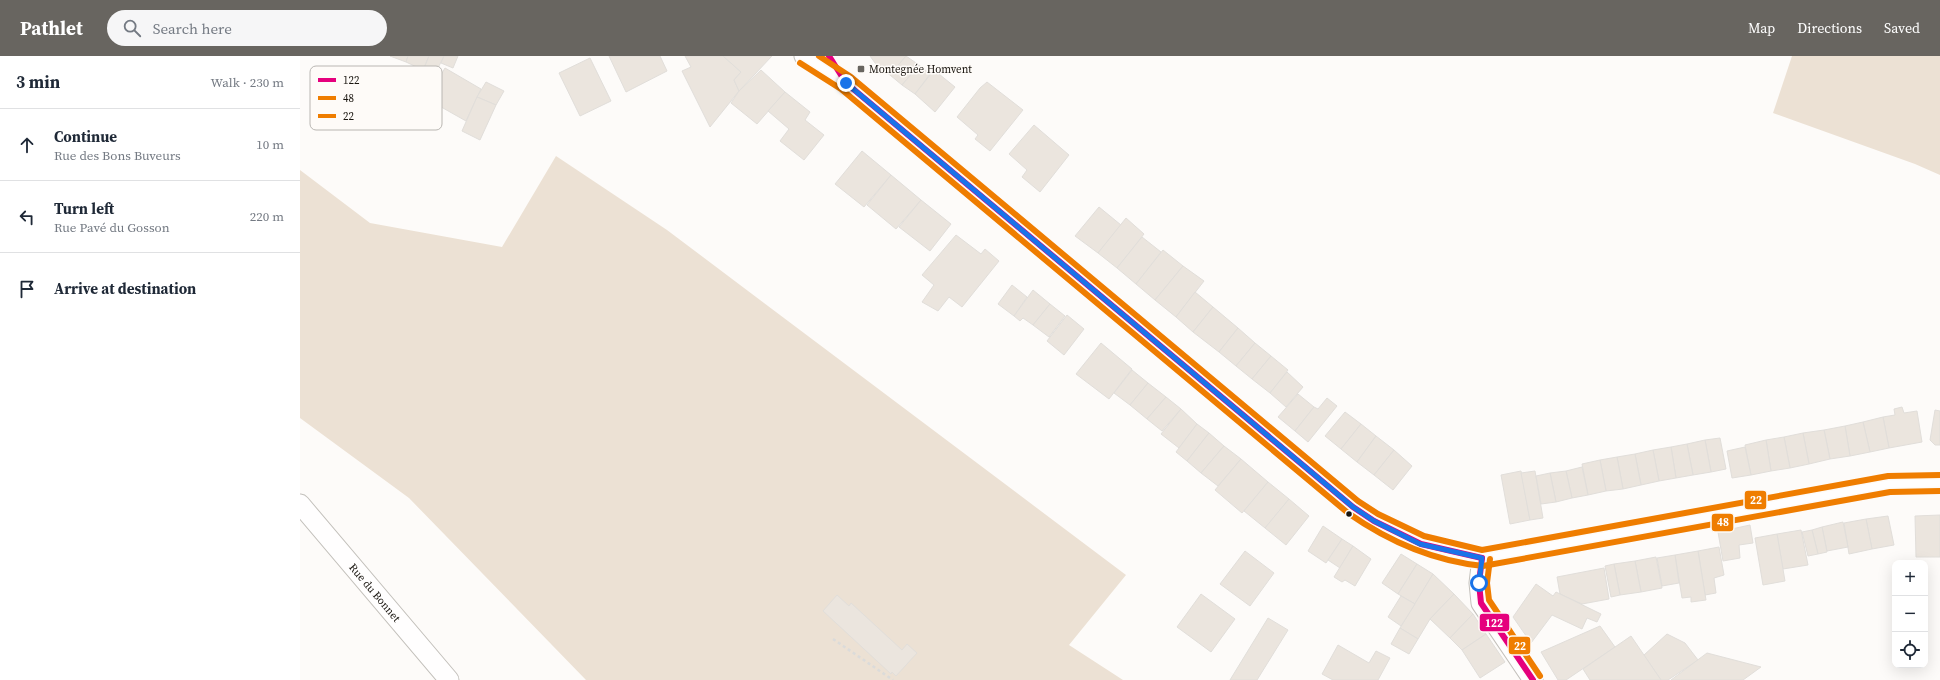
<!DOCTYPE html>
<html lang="en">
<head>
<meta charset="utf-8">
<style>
	:root { --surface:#fff; --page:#f6f6f7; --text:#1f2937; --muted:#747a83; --line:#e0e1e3; --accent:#686560 }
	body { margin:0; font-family:"Source Serif 4",serif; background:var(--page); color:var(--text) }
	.controls { position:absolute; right:12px; bottom:12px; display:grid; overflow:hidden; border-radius:8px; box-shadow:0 4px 16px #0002 }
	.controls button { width:36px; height:36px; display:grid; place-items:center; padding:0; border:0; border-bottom:1px solid var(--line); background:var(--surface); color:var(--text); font:20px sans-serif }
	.stop { position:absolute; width:12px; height:12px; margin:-9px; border:3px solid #1a73e8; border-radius:50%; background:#fff }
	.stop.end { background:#1a73e8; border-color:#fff; box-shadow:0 1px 4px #0008 }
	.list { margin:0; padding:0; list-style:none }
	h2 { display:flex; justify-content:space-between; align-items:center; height:52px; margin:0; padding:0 16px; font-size:17px }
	h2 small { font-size:13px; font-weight:400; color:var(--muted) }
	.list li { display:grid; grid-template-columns:26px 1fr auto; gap:12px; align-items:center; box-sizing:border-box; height:72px; padding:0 16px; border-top:1px solid var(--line) }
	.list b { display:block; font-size:15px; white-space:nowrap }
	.list p { margin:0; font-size:13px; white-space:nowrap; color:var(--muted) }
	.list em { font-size:13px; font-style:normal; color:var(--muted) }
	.icon { flex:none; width:22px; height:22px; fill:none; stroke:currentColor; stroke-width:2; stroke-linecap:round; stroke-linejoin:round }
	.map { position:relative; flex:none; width:1640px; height:624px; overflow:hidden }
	header { display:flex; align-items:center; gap:24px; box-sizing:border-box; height:56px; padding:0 20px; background:var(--accent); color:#fff }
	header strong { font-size:19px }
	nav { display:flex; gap:22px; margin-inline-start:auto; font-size:14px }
	.search { width:280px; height:36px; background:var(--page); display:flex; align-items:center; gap:10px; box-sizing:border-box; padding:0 14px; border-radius:22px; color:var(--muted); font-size:15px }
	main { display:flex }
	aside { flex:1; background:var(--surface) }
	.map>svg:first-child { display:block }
	.green { fill:#ece1d4 }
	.building { fill:#ebe5de; stroke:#e1deda }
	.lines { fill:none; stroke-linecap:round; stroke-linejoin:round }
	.street-casing { stroke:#c3c0bb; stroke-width:21 }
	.path { stroke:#dbdbda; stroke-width:2.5; stroke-dasharray:3 3; stroke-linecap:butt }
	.street { stroke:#fffefe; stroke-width:19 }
	.bus-1-casing { stroke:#fefbf8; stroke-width:9 }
	.bus-2-casing { stroke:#fefbf8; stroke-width:9 }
	.bus-3-casing { stroke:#fefbf8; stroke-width:9 }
	.bus-1 { stroke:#e5007d; stroke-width:6 }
	.bus-2 { stroke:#ef7d00; stroke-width:6 }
	.bus-3 { stroke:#ef7d00; stroke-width:6 }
	.route { stroke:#1a73e8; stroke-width:5 }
	.poi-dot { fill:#686560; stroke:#fefbf8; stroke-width:1.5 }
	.bus-dot { fill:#18140e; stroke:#fefbf8; stroke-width:1.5 }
	.labels { text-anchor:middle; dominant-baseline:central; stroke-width:3; stroke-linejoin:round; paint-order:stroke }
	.poi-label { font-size:11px; fill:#18140e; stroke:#fefbf8; text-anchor:start }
	.street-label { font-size:11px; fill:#18140e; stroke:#fefbf8 }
	.key { fill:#fefbf8; stroke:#b9b6b2; stroke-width:1 }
	.key-label { font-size:11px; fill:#18140e }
	.line-badge { stroke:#fefbf8; stroke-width:1.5 }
	.badge-label { font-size:11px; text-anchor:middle; font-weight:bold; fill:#fff }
</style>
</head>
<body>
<header>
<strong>Pathlet</strong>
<div class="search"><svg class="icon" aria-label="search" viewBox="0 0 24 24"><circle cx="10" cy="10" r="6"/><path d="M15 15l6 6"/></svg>Search here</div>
<nav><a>Map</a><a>Directions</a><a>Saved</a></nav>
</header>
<main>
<aside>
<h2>3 min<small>Walk · 230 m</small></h2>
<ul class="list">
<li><svg class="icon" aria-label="ahead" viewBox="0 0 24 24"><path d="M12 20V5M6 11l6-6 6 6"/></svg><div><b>Continue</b><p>Rue des Bons Buveurs</p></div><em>10 m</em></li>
<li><svg class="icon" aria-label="left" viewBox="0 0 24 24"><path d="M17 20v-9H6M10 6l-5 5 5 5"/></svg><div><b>Turn left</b><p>Rue Pavé du Gosson</p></div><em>220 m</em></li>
<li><svg class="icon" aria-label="arrive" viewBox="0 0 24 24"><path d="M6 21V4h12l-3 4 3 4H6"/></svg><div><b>Arrive at destination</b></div></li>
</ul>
</aside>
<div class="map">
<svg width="1640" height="624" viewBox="0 0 1640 624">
	<rect width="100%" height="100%" fill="#fdfbf9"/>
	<g class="green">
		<polygon points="1492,0 1640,0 1640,119 1615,108 1473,57"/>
		<polygon points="256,100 367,174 826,519 769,589 823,624 286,624 109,442 0,362 0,114 70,167 202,191"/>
	</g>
	<g class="building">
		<polygon points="90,0 108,0 106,6"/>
		<polygon points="108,0 129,0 123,14 106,6"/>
		<polygon points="129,0 144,0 129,30 119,25"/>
		<polygon points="144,0 158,0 153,12 141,7"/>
		<polygon points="309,0 360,0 367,15 326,36"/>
		<polygon points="385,0 423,0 441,16 434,24 439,35 410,71 382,15 391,11"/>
		<polygon points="423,0 472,0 439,35 434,24 441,16"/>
		<polygon points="570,0 606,0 590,19 578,11"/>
		<polygon points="606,0 619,9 602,29 590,19"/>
		<polygon points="290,2 311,45 280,60 259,17"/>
		<polygon points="619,9 630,18 615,38 602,29"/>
		<polygon points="145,12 181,33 166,65 127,43"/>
		<polygon points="461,14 485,36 457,68 431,47 439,35"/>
		<polygon points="634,14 655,31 635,56 615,38"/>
		<polygon points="186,26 204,35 196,49 177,41"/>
		<polygon points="687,26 723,54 690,95 675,83 678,79 657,61 680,32"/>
		<polygon points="485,36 510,56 505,64 524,79 504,104 480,85 489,73 468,55"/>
		<polygon points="177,41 196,49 180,84 162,75"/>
		<polygon points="734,69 769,99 740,136 722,121 727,114 709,98"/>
		<polygon points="562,95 591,119 564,151 535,128"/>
		<polygon points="591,119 621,144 596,173 567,149"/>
		<polygon points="621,144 651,168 630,195 599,171"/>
		<polygon points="799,151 821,169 798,197 775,180"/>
		<polygon points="826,162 844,178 817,212 798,197"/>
		<polygon points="656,179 681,198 685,193 699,205 662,251 649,241 638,255 622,246 634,229 622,219"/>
		<polygon points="842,181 861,196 836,228 817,212"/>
		<polygon points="863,194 883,210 855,244 836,228"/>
		<polygon points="883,210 904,225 876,261 855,244"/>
		<polygon points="712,229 727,241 714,260 698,248"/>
		<polygon points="733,234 750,248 733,269 723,262 720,265 714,260"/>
		<polygon points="895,236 913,251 893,276 876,261"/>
		<polygon points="750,248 765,260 749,281 733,269"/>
		<polygon points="913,251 938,272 919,296 893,276"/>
		<polygon points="767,259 784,273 764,299 747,285"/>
		<polygon points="938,272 955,287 936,310 919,296"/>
		<polygon points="801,287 832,313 809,343 776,318"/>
		<polygon points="955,287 971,300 952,323 936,310"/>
		<polygon points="971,300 988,314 970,337 952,323"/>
		<polygon points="832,314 848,327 830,349 814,337"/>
		<polygon points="987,316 1003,331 986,351 970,337"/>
		<polygon points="848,327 866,341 847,363 830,349"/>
		<polygon points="998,338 1014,351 995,375 978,361"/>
		<polygon points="866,341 881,353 862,375 847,363"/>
		<polygon points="1027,342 1037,350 1008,386 995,375 1014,351 1018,353"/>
		<polygon points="1602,351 1604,357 1617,355 1622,386 1589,392 1583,361 1595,359 1594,353"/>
		<polygon points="881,353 897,368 879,392 861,378"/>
		<polygon points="1635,354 1640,355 1640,389 1635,389 1630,384"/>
		<polygon points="1045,356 1061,368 1041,393 1025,380"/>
		<polygon points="1583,361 1589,392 1570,396 1563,366"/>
		<polygon points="1563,366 1570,396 1550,400 1545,370"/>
		<polygon points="897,368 909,377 887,405 876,396"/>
		<polygon points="1061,368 1076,380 1057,406 1041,393"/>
		<polygon points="1545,370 1550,400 1530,403 1524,374"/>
		<polygon points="1524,374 1530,403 1509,408 1503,377"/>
		<polygon points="909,377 924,390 901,417 887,405"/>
		<polygon points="1503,377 1509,408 1490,412 1484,381"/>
		<polygon points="1076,380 1094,394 1074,419 1057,406"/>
		<polygon points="1484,381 1490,412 1471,415 1466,384"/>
		<polygon points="1420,382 1426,413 1411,416 1405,384"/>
		<polygon points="1405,384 1411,416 1393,419 1387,388"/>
		<polygon points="1466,384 1471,415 1451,419 1445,389"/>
		<polygon points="1387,388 1393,419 1376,422 1371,391"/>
		<polygon points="924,390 941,403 918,430 901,417"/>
		<polygon points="1371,391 1376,422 1359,425 1353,394"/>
		<polygon points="1445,391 1451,419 1432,422 1427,395"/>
		<polygon points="1094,394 1112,410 1093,434 1074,419"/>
		<polygon points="1353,394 1359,425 1341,429 1335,398"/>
		<polygon points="1335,398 1341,429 1323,433 1317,401"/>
		<polygon points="1317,401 1323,433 1306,435 1300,404"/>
		<polygon points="941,403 968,426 942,457 915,434"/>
		<polygon points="1300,404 1306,435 1288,439 1282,408"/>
		<polygon points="1282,411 1288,439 1272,442 1266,415"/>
		<polygon points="1221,415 1230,464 1210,468 1201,419"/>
		<polygon points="1235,415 1243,462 1230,464 1221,417"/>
		<polygon points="1266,415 1272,442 1256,446 1250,417"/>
		<polygon points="1250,417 1256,446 1241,448 1236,420"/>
		<polygon points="968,426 989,443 965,472 944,455"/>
		<polygon points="989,443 1009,460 986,489 965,472"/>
		<polygon points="1640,459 1640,501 1616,501 1615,460"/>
		<polygon points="1588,460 1594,489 1572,493 1566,463"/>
		<polygon points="1566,463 1572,493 1549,498 1544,467"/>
		<polygon points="1543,466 1548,491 1527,495 1522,471"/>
		<polygon points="1450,469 1453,487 1439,489 1440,502 1423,505 1418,476"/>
		<polygon points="1023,470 1042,483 1026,507 1008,495"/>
		<polygon points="1522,471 1527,496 1518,498 1512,474"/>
		<polygon points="1501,474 1508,509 1483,513 1477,478"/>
		<polygon points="1512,474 1518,498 1508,500 1502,476"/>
		<polygon points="1477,478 1485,525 1463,529 1455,482"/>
		<polygon points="1042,483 1053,490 1040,512 1028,504"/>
		<polygon points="1053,490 1071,503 1055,530 1045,524 1042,526 1034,521"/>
		<polygon points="1419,491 1424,519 1414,522 1416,537 1405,539 1398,495"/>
		<polygon points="945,495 974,517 950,550 920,528"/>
		<polygon points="1398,495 1406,544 1391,546 1391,541 1382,542 1375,499"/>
		<polygon points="1101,498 1117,508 1098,538 1082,527"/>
		<polygon points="1375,499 1379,527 1362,530 1357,502"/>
		<polygon points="1356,501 1362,532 1341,536 1335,505"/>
		<polygon points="1335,505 1341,536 1320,539 1314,508"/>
		<polygon points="1117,508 1133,518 1115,548 1098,538"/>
		<polygon points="1314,508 1320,539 1311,541 1305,510"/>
		<polygon points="1304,512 1309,543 1282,548 1260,538 1257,521"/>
		<polygon points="1133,518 1154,538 1130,563 1118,583 1100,572"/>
		<polygon points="1236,528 1253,540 1256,536 1301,558 1297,566 1287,562 1282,573 1252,559 1231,587 1213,561"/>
		<polygon points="901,538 935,563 911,596 877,571"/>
		<polygon points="1154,538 1173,558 1150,582 1130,563"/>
		<polygon points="537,539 549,550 551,547 602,594 607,588 617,597 596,620 592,616 591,618 523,555"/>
		<polygon points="1101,540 1115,548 1101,570 1088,561"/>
		<polygon points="1173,558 1186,578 1162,594 1150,582"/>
		<polygon points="968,562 988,574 957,624 930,624"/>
		<polygon points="1300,570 1315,591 1266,624 1258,624 1241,596"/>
		<polygon points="1100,572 1118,583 1109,598 1091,588"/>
		<polygon points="1186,578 1205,606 1180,622 1162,594"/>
		<polygon points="1367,578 1385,587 1398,604 1368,624 1361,624 1344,599"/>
		<polygon points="1331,580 1361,624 1290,624 1283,613"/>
		<polygon points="1038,589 1069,607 1076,595 1090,602 1078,624 1033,624 1022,618"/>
		<polygon points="1407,597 1461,611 1443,624 1371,624"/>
	</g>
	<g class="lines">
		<defs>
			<g id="street">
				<polyline points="504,0 546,27 1053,451 1074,465 1121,488 1182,502 1589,428 1640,427"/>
				<path id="s1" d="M0 448 149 624"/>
				<polyline points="1182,502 1179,527 1181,547 1233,624"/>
			</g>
		</defs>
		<use href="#street" class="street-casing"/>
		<polyline class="path" points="533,583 593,624"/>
		<use href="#street" class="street"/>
		<defs>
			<g id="bus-1">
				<polyline points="529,0 546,27 1053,451 1074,465 1121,488 1182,502"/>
				<polyline points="1182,502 1179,527 1181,547 1233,624"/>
			</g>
			<path id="bus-2" d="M500 7 541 33 1048 457C1088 485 1134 505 1183 510L1590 436 1640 435"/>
			<g id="bus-3">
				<polyline points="519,0 551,21 1058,445 1078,458 1124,480 1182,494 1588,420 1640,419"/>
				<polyline points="1190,503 1187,527 1189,544 1240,620"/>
			</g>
		</defs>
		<use href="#bus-1" class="bus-1-casing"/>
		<use href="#bus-2" class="bus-2-casing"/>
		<use href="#bus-3" class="bus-3-casing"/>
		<use href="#bus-1" class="bus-1"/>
		<use href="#bus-2" class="bus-2"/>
		<use href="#bus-3" class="bus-3"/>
	</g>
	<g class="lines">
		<polyline class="route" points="546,27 1053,451 1074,465 1120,488 1182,502 1179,527"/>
	</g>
	<rect class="poi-dot" x="557" y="9" width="8" height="8" rx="2"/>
	<circle class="bus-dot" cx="1049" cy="458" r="3.5"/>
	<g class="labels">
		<g class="poi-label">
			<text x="569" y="13">Montegnée Homvent</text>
		</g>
		<g class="street-label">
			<text stroke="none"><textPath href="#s1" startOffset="116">Rue du Bonnet</textPath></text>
		</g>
	</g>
	<rect x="10" y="10" width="132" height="64" rx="6" class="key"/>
	<rect x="18" y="22" width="18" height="4" fill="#e5007d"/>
	<rect x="18" y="40" width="18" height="4" fill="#ef7d00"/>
	<rect x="18" y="58" width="18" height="4" fill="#ef7d00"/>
	<g class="key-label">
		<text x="43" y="28">122</text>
		<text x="43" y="46">48</text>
		<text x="43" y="64">22</text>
	</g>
	<g class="line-badge">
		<rect x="1444" y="434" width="23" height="20" rx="4" fill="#ef7d00"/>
		<rect x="1411" y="457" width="23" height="19" rx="4" fill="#ef7d00"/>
		<rect x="1179" y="557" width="31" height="19" rx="4" fill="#e5007d"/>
		<rect x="1208" y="580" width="23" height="19" rx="4" fill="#ef7d00"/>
	</g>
	<g class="badge-label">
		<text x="1456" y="448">22</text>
		<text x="1423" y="470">48</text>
		<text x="1194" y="571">122</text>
		<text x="1220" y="594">22</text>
	</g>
</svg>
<div class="controls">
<button>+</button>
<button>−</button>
<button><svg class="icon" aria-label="locate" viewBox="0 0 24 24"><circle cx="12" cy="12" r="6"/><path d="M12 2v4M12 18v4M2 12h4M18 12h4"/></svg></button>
</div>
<div class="stop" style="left:1179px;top:527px"></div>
<div class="stop end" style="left:546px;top:27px"></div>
</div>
</main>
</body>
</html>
